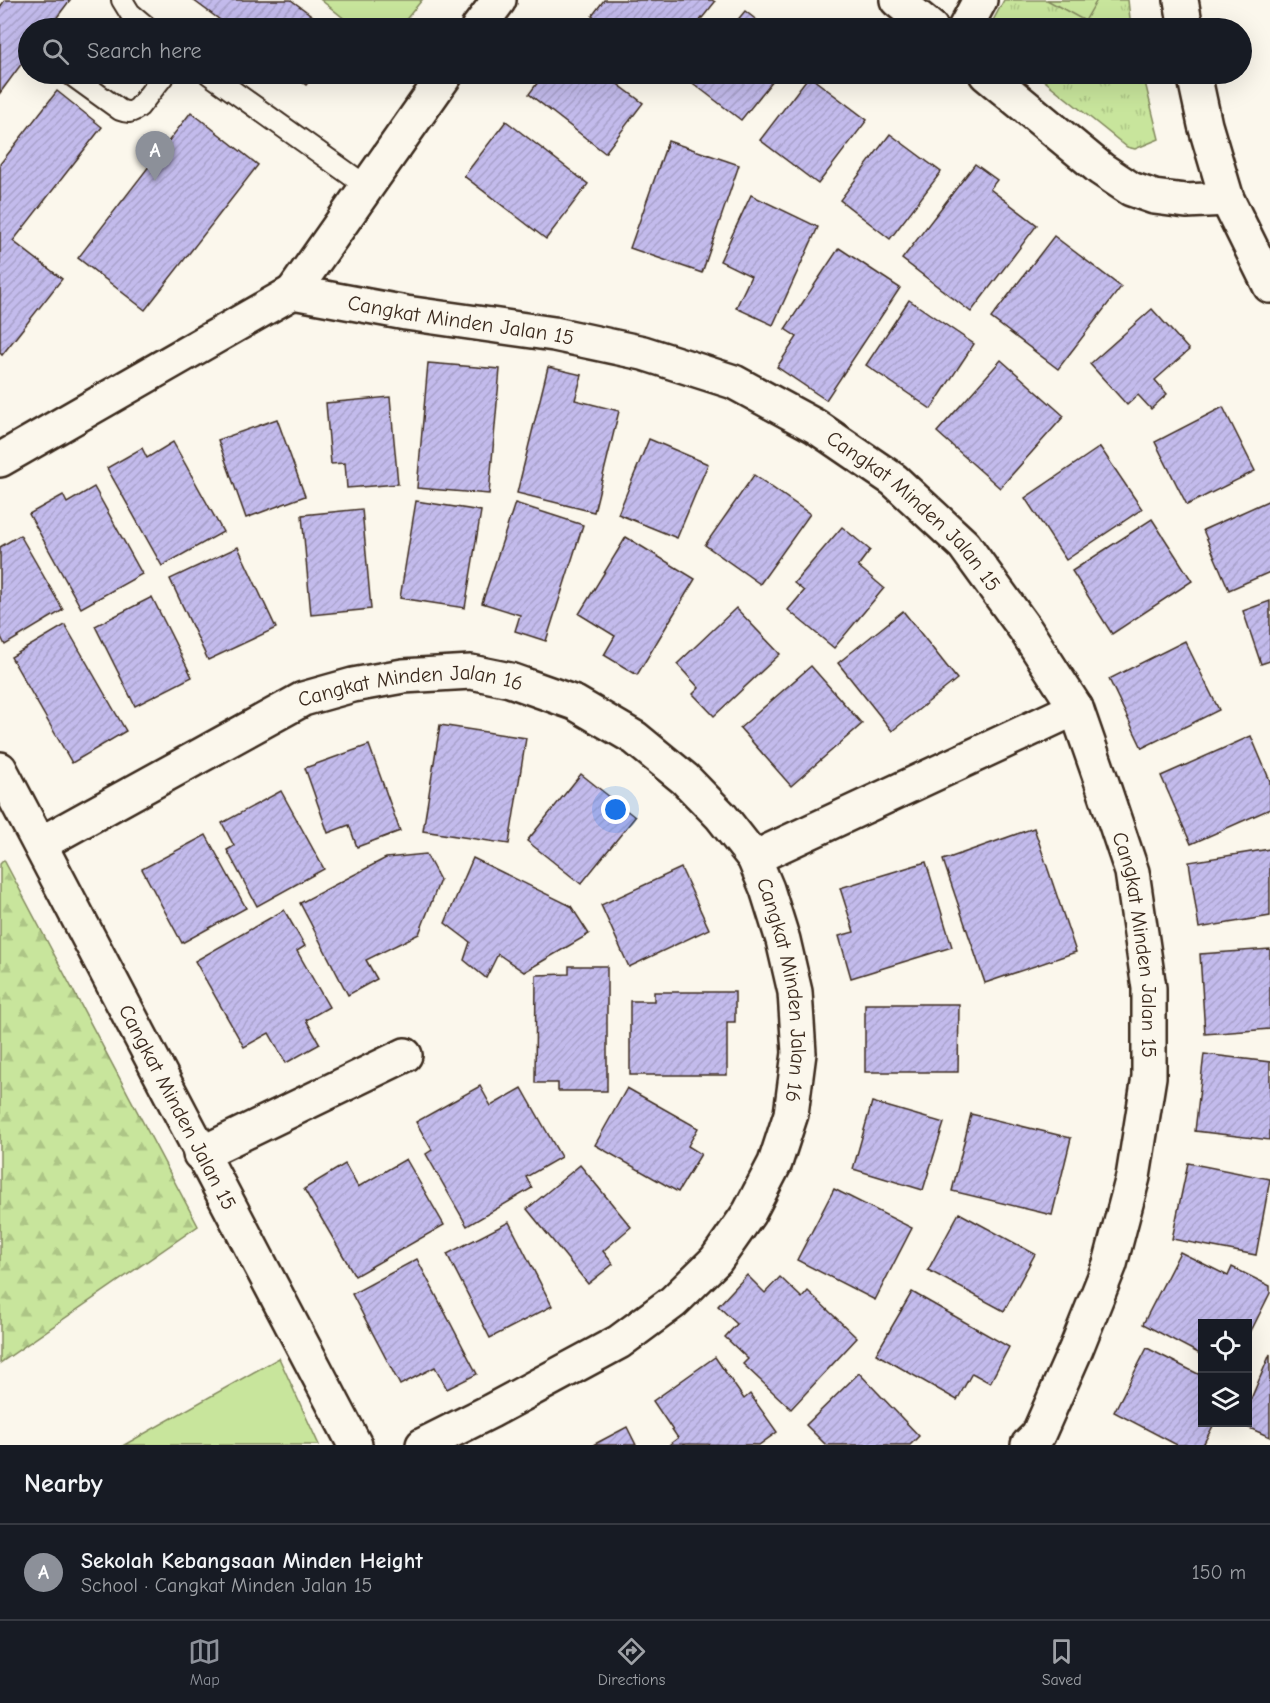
<!DOCTYPE html>
<html lang="en">
<head>
<meta charset="utf-8">
<style>
	:root { --surface:#171b24; --page:#242831; --text:#f1f3f6; --muted:#9ea1a6; --line:#363941; --accent:#8c9099 }
	body { margin:0; font-family:"Comic Neue",sans-serif; background:var(--page); color:var(--text) }
	.controls { position:absolute; right:18px; bottom:18px; display:grid; overflow:hidden; border-radius:0px; box-shadow:0 6px 24px #0002 }
	.controls button { width:54px; height:54px; display:grid; place-items:center; padding:0; border:0; border-bottom:2px solid var(--line); background:var(--surface); color:var(--text); font:30px sans-serif }
	.you { position:absolute; left:616px; top:810px; width:21px; height:21px; margin:-15px; border:4px solid #fff; border-radius:50%; background:#1a73e8; box-shadow:0 0 0 9px #1a73e833 }
	.badge { display:grid; place-items:center; width:39px; height:39px; border-radius:50%; background:var(--accent); color:#fff; font-size:20px; font-weight:700 }
	.pin { position:absolute; translate:-50% -50px; filter:drop-shadow(0 2px 3px #0008) }
	.pin::after { content:''; position:absolute; top:32px; width:21px; height:18px; background:inherit; clip-path:polygon(0 0,100% 0,50% 100%) }
	.list { margin:0; padding:0; list-style:none }
	h2 { display:flex; justify-content:space-between; align-items:center; height:78px; margin:0; padding:0 24px; font-size:26px }
	h2 small { font-size:20px; font-weight:400; color:var(--muted) }
	.list li { display:grid; grid-template-columns:39px 1fr auto; gap:18px; align-items:center; box-sizing:border-box; height:96px; padding:0 24px; border-top:2px solid var(--line) }
	.list b { display:block; font-size:22px; white-space:nowrap }
	.list p { margin:0; font-size:20px; white-space:nowrap; color:var(--muted) }
	.list em { font-size:20px; font-style:normal; color:var(--muted) }
	.icon { flex:none; width:33px; height:33px; fill:none; stroke:currentColor; stroke-width:2; stroke-linecap:round; stroke-linejoin:round }
	.map { position:relative; flex:none; width:1270px; height:1445px; overflow:hidden }
	.search { position:absolute; background:var(--surface); box-shadow:0 6px 24px #0002; left:18px; right:18px; top:18px; height:66px; display:flex; align-items:center; gap:15px; box-sizing:border-box; padding:0 21px; border-radius:33px; color:var(--muted); font-size:22px }
	.sheet { height:174px; background:var(--surface) }
	nav { display:flex; justify-content:space-around; align-items:center; box-sizing:border-box; height:84px; border-top:2px solid var(--line); background:var(--surface); font-size:16px; color:var(--muted) }
	nav a { display:grid; justify-items:center; gap:3px }
	nav .on { color:var(--accent) }
	.map>svg:first-child { display:block }
	.forest { fill:url(#forest-firs); stroke:#82885d; stroke-width:1.5 }
	.park { fill:url(#park-tufts); stroke:#82885d; stroke-width:1.5 }
	.pitch { fill:#c8e59c; stroke:#82885d; stroke-width:1.5 }
	.building { fill:url(#building-hatch); stroke:#3b2a1e; stroke-width:1.5 }
	.lines { fill:none; stroke-linecap:round; stroke-linejoin:round }
	.lane-casing { stroke:#3b2a1e; stroke-width:24 }
	.street-casing { stroke:#3b2a1e; stroke-width:38 }
	.lane { stroke:#fbf7ec; stroke-width:20 }
	.street { stroke:#fbf7ec; stroke-width:33 }
	.labels { text-anchor:middle; dominant-baseline:central; stroke-width:5; stroke-linejoin:round; paint-order:stroke }
	.street-label { font-size:21px; fill:#3b2a1e; stroke:#fbf7ec }
</style>
</head>
<body>
<div class="map">
<svg width="1270" height="1445" viewBox="0 0 1270 1445">
	<defs>
		<pattern id="forest-firs" width="22" height="20" patternUnits="userSpaceOnUse" patternTransform="scale(1.5)"><rect width="22" height="20" fill="#c8e59c"/><path d="M5 1l3.5 6h-7zM16 11l3.5 6h-7z" fill="#adc586"/></pattern>
		<pattern id="park-tufts" width="24" height="20" patternUnits="userSpaceOnUse" patternTransform="scale(1.5)"><rect width="24" height="20" fill="#c8e59c"/><path d="M3 7l-1-3M5 7V3M7 7l1-3M15 17l-1-3M17 17v-4M19 17l1-3" fill="none" stroke="#adc586"/></pattern>
		<pattern id="building-hatch" width="6" height="6" patternUnits="userSpaceOnUse" patternTransform="scale(1.5)"><rect width="6" height="6" fill="#c3bbec"/><path d="M-1 1l2-2M0 6l6-6M5 7l2-2" fill="none" stroke="#a8a1ca"/></pattern>
	</defs>
	<rect width="100%" height="100%" fill="#fbf7ec"/>
	<filter id="ink" filterUnits="userSpaceOnUse"><feTurbulence type="fractalNoise" baseFrequency=".0167" numOctaves="2"/><feDisplacementMap in="SourceGraphic" scale="12" xChannelSelector="R" yChannelSelector="G"/><feConvolveMatrix kernelMatrix="1 2 1 2 8 2 1 2 1" color-interpolation-filters="sRGB"/></filter>
	<g filter="url(#ink)">
		<polygon class="forest" points="4,860 198,1226 0,1363 0,864"/>
		<g class="park">
			<polygon points="1004,0 1128,0 1131,28 989,28"/>
			<polygon points="1036,74 1143,74 1159,139 1135,149 1127,147"/>
		</g>
		<g class="pitch">
			<polygon points="321,0 422,0 399,28 356,28"/>
			<polygon points="1047,0 1097,0 1085,21"/>
			<polygon points="279,1358 319,1445 124,1445"/>
		</g>
		<g class="building">
			<polygon points="5,0 70,0 49,28 28,28 28,55 0,93 0,7"/>
			<polygon points="193,0 291,0 329,28 231,28"/>
			<polygon points="604,0 712,0 715,2 694,28 608,28 592,16"/>
			<polygon points="745,11 767,28 731,28"/>
			<polygon points="291,74 315,74 306,85"/>
			<polygon points="544,74 604,74 643,103 605,153 529,94"/>
			<polygon points="696,74 778,74 741,120 690,81"/>
			<polygon points="809,76 867,120 818,184 760,140"/>
			<polygon points="57,91 102,127 13,241 62,279 2,355 0,353 0,164"/>
			<polygon points="191,112 258,165 145,310 78,258"/>
			<polygon points="506,121 588,184 546,239 464,176"/>
			<polygon points="890,134 941,172 890,239 840,200"/>
			<polygon points="668,141 739,165 702,273 630,248"/>
			<polygon points="975,164 997,180 990,189 1037,225 971,312 902,259"/>
			<polygon points="751,195 818,227 773,325 736,308 751,276 720,261"/>
			<polygon points="1054,236 1121,287 1058,369 991,318"/>
			<polygon points="839,248 900,288 826,400 777,367 797,337 785,329"/>
			<polygon points="909,300 974,344 931,409 866,365"/>
			<polygon points="1152,309 1189,350 1155,380 1167,394 1151,409 1138,395 1127,405 1090,364"/>
			<polygon points="1001,360 1064,416 1000,488 937,432"/>
			<polygon points="428,363 500,369 489,494 417,488"/>
			<polygon points="548,367 582,375 575,400 619,411 594,512 517,493"/>
			<polygon points="390,397 398,484 347,488 345,463 331,464 326,403"/>
			<polygon points="1223,407 1255,471 1187,505 1155,442"/>
			<polygon points="277,419 305,496 246,518 218,440"/>
			<polygon points="649,439 708,464 677,538 618,514"/>
			<polygon points="173,442 223,532 162,566 107,468 142,448 147,458"/>
			<polygon points="1100,447 1142,509 1066,560 1025,498"/>
			<polygon points="754,475 810,514 760,584 705,545"/>
			<polygon points="94,487 142,574 81,608 29,514 63,495 67,503"/>
			<polygon points="1270,500 1270,572 1229,590 1203,530"/>
			<polygon points="416,501 481,511 465,608 400,598"/>
			<polygon points="515,503 583,525 546,641 515,631 520,615 482,603"/>
			<polygon points="362,509 371,609 311,615 302,515"/>
			<polygon points="1152,519 1192,581 1112,634 1072,571"/>
			<polygon points="842,527 870,550 858,566 884,588 834,648 788,610 804,591 794,583"/>
			<polygon points="20,535 63,610 5,645 0,635 0,547"/>
			<polygon points="626,537 695,579 637,675 604,655 615,636 579,614"/>
			<polygon points="238,547 276,628 208,660 170,579"/>
			<polygon points="152,597 192,677 135,706 95,626"/>
			<polygon points="1270,601 1270,661 1261,664 1243,611"/>
			<polygon points="736,608 780,654 714,716 693,694 699,688 677,664"/>
			<polygon points="903,611 957,679 892,731 838,663"/>
			<polygon points="65,625 126,731 72,763 11,657"/>
			<polygon points="1185,641 1219,710 1142,748 1109,679"/>
			<polygon points="811,666 862,724 791,786 740,728"/>
			<polygon points="440,725 526,738 509,844 423,831"/>
			<polygon points="1251,736 1270,781 1270,809 1191,844 1161,776"/>
			<polygon points="369,745 400,831 357,847 349,825 328,833 305,768"/>
			<polygon points="581,774 635,817 581,884 527,841"/>
			<polygon points="281,791 324,869 257,906 227,850 234,846 222,823"/>
			<polygon points="1034,828 1076,952 985,983 943,860"/>
			<polygon points="206,835 246,908 182,943 142,869"/>
			<polygon points="1270,849 1270,916 1199,928 1189,862"/>
			<polygon points="426,854 440,880 419,934 366,960 377,979 348,995 300,903 386,858"/>
			<polygon points="473,858 571,906 589,934 524,972 498,954 486,978 464,960 470,942 445,923"/>
			<polygon points="926,862 952,947 851,978 839,936 854,932 840,888"/>
			<polygon points="681,868 709,929 629,967 601,905"/>
			<polygon points="284,910 305,946 297,951 329,1007 306,1020 320,1044 286,1063 269,1033 244,1047 195,961"/>
			<polygon points="1270,949 1270,1029 1205,1034 1200,954"/>
			<polygon points="569,966 607,966 607,1091 558,1091 558,1083 535,1083 536,975 569,974"/>
			<polygon points="654,992 735,992 735,1022 727,1022 727,1075 630,1075 630,1001 654,1001"/>
			<polygon points="865,1004 959,1004 958,1072 865,1072"/>
			<polygon points="1204,1054 1270,1062 1270,1140 1195,1131"/>
			<polygon points="480,1086 491,1106 522,1088 561,1157 526,1177 532,1188 467,1226 426,1154 432,1150 416,1122"/>
			<polygon points="627,1088 698,1128 688,1146 701,1154 678,1192 595,1145"/>
			<polygon points="872,1102 944,1123 923,1190 853,1169"/>
			<polygon points="971,1114 1071,1138 1052,1215 952,1191"/>
			<polygon points="406,1159 444,1225 355,1276 304,1189 345,1164 358,1187"/>
			<polygon points="1188,1163 1270,1179 1256,1255 1172,1239"/>
			<polygon points="580,1165 631,1227 603,1251 613,1264 588,1284 527,1209"/>
			<polygon points="834,1189 912,1228 875,1300 797,1260"/>
			<polygon points="959,1213 1035,1254 1004,1311 928,1270"/>
			<polygon points="509,1222 552,1306 490,1338 447,1254"/>
			<polygon points="1180,1252 1228,1276 1232,1267 1270,1286 1270,1293 1248,1337 1248,1324 1202,1324 1202,1355 1143,1324"/>
			<polygon points="417,1259 477,1374 447,1389 435,1367 400,1385 352,1294"/>
			<polygon points="747,1275 765,1293 780,1277 802,1298 808,1291 857,1338 791,1409 743,1364 748,1359 725,1337 737,1324 718,1306"/>
			<polygon points="912,1292 1009,1347 990,1383 972,1373 957,1400 876,1354"/>
			<polygon points="1147,1348 1202,1376 1202,1422 1215,1422 1203,1445 1177,1445 1114,1412"/>
			<polygon points="1270,1354 1270,1437 1240,1424 1241,1422 1248,1422 1248,1406"/>
			<polygon points="715,1357 744,1399 750,1394 777,1432 759,1445 670,1444 678,1438 653,1401"/>
			<polygon points="859,1373 919,1436 910,1445 826,1445 806,1425"/>
			<polygon points="627,1427 636,1445 593,1445"/>
		</g>
		<g class="lines">
			<defs>
				<g id="lane">
					<polyline points="122,0 130,13 148,28"/>
					<path d="M70 74 120 110C128 113 132 113 139 107L165 74"/>
					<polyline points="209,74 366,186"/>
				</g>
				<g id="street">
					<polyline points="897,0 931,28"/>
					<polyline points="1181,0 1186,28"/>
					<polyline points="478,28 499,0"/>
					<polyline points="965,28 980,0"/>
					<polyline points="986,74 1101,169 1131,189 1154,197 1186,201 1227,199"/>
					<polyline points="1194,74 1205,125 1227,199 1270,286"/>
					<polyline points="293,292 446,74"/>
					<path id="s1" d="M0 460 293 292 406 313 554 334 643 353 734 382 815 426 894 480 964 545 1025 629 1076 708 1100 777 1132 872 1149 988V1077L1133 1177 1110 1264 1076 1349 1038 1435 1028 1445"/>
					<path id="s2" d="M0 769 355 1445"/>
					<path id="s3" d="M40 844 303 699 353 685 403 676 471 672 510 680 575 703 635 738 685 779 721 816 754 858 767 889 783 940 795 992 799 1053 791 1114 775 1163 749 1213 716 1260 673 1302 619 1342 491 1411 423 1445"/>
					<polyline points="754,858 1076,708"/>
					<polyline points="200,1154 405,1055"/>
				</g>
			</defs>
			<use href="#lane" class="lane-casing"/>
			<use href="#street" class="street-casing"/>
			<use href="#lane" class="lane"/>
			<use href="#street" class="street"/>
		</g>
	</g>
	<g class="labels">
		<g class="street-label">
			<text stroke="none"><textPath href="#s1" startOffset="508">Cangkat Minden Jalan 15</textPath></text>
			<text stroke="none"><textPath href="#s1" startOffset="1012">Cangkat Minden Jalan 15</textPath></text>
			<text stroke="none"><textPath href="#s3" startOffset="410">Cangkat Minden Jalan 16</textPath></text>
			<text stroke="none"><textPath href="#s1" startOffset="1516">Cangkat Minden Jalan 15</textPath></text>
			<text stroke="none"><textPath href="#s3" startOffset="956">Cangkat Minden Jalan 16</textPath></text>
			<text stroke="none"><textPath href="#s2" startOffset="382">Cangkat Minden Jalan 15</textPath></text>
		</g>
	</g>
</svg>
<div class="controls">
<button><svg class="icon" aria-label="locate" viewBox="0 0 24 24"><circle cx="12" cy="12" r="6"/><path d="M12 2v4M12 18v4M2 12h4M18 12h4"/></svg></button>
<button><svg class="icon" aria-label="layers" viewBox="0 0 24 24"><path d="M12 4l9 5-9 5-9-5zM3 14l9 5 9-5"/></svg></button>
</div>
<div class="you"></div>
<div class="pin badge" style="left:155px;top:181px">A</div>
<div class="search"><svg class="icon" aria-label="search" viewBox="0 0 24 24"><circle cx="10" cy="10" r="6"/><path d="M15 15l6 6"/></svg>Search here</div>
</div>
<section class="sheet">
<h2>Nearby<small></small></h2>
<ul class="list">
<li><span class="badge">A</span><div><b>Sekolah Kebangsaan Minden Height</b><p>School · Cangkat Minden Jalan 15</p></div><em>150 m</em></li>
</ul>
</section>
<nav>
<a class="on"><svg class="icon" aria-label="map" viewBox="0 0 24 24"><path d="M3 6l6-2 6 2 6-2v14l-6 2-6-2-6 2zM9 4v14M15 6v14"/></svg>Map</a>
<a><svg class="icon" aria-label="directions" viewBox="0 0 24 24"><path d="M12 3l9 9-9 9-9-9zM9 14v-3h6M13 9l2 2-2 2"/></svg>Directions</a>
<a><svg class="icon" aria-label="saved" viewBox="0 0 24 24"><path d="M7 4h10v16l-5-4-5 4z"/></svg>Saved</a>
</nav>
</body>
</html>
